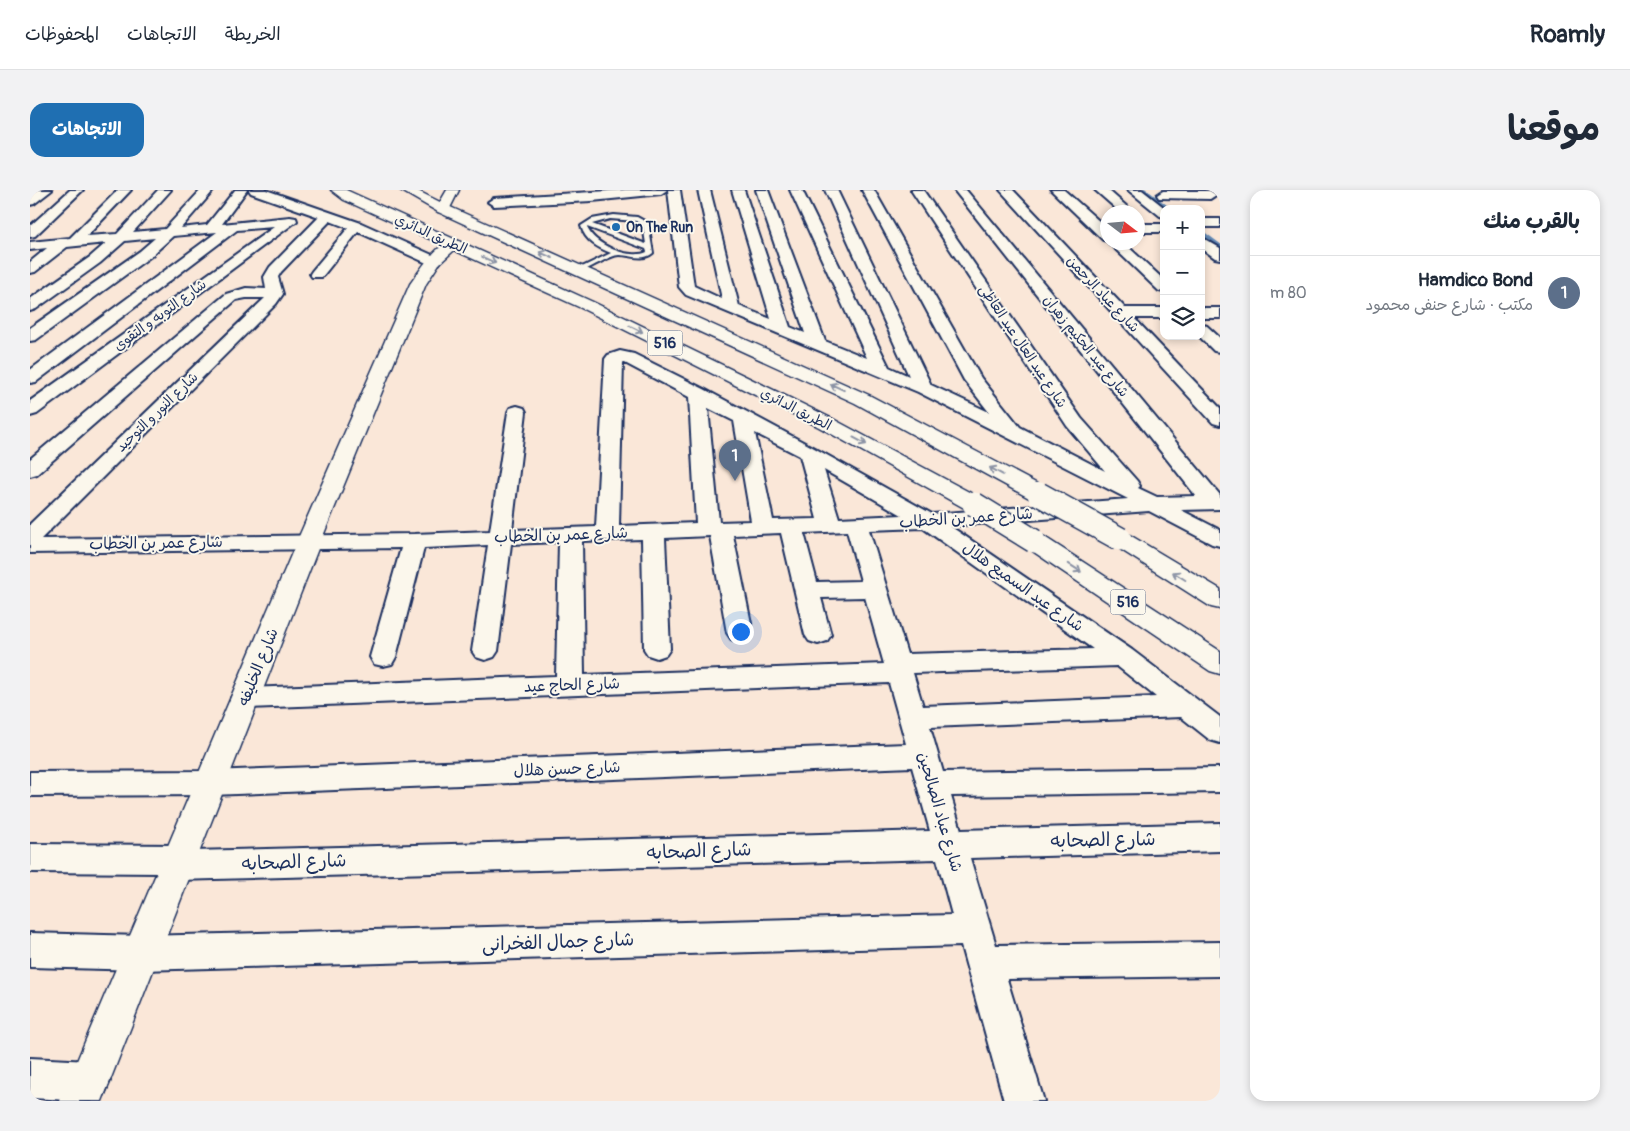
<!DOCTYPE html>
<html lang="ar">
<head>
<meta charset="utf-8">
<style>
	:root { --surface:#fff; --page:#f2f2f3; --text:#1f2937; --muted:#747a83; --line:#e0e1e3; --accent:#1f6fb2 }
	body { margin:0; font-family:Pangolin,"Playpen Sans Arabic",sans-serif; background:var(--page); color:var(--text); direction:rtl }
	.controls { position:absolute; right:15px; top:15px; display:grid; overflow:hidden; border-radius:10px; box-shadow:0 2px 8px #0003 }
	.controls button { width:45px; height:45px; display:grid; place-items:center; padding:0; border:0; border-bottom:1px solid var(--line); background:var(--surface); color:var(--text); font:25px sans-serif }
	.compass { position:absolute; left:1070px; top:15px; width:45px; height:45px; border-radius:50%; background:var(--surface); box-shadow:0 2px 8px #0003; rotate:106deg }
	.you { position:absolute; left:710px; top:441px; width:18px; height:18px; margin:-12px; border:4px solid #fff; border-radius:50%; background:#1a73e8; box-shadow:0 0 0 8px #1a73e833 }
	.badge { display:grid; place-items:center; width:32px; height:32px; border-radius:50%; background:var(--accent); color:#fff; font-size:16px; font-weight:700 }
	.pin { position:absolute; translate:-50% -41px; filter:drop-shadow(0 1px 2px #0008) }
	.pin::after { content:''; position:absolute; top:26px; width:18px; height:15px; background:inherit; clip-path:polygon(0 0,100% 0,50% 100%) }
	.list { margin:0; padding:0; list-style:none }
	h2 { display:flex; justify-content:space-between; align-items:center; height:65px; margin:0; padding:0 20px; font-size:21px }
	h2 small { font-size:16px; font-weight:400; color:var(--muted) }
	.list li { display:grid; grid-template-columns:32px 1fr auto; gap:15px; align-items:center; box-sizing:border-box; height:75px; padding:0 20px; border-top:1px solid var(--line) }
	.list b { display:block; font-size:19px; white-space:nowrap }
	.list p { margin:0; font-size:16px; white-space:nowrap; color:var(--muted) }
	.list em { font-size:16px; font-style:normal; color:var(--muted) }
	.icon { flex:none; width:28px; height:28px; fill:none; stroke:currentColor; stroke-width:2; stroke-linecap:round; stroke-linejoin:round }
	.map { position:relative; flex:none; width:1190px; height:911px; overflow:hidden; direction:ltr; border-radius:15px }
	header { display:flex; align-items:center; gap:30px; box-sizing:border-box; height:70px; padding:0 25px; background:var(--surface); border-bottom:1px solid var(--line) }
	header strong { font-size:24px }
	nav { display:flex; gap:28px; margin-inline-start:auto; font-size:18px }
	.intro { display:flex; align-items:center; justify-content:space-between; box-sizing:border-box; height:120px; padding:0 30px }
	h1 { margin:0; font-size:35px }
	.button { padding:12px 22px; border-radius:15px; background:var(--accent); color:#fff; font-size:18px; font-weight:700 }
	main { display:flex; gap:30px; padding:0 30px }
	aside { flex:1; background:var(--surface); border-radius:15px; box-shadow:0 2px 8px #0003 }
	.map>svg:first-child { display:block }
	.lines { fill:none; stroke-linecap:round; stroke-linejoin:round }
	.stream { stroke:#6288b4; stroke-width:4 }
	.lane-casing { stroke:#1b2f5e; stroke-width:4 }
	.street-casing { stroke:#1b2f5e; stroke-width:4 }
	.secondary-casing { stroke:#1b2f5e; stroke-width:3 }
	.highway-casing { stroke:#1b2f5e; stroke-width:3 }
	.lane { fill:#fbf7ec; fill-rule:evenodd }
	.street { fill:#fbf7ec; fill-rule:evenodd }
	.secondary { fill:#fbf7ec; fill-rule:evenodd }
	.highway { fill:#fbf7ec; fill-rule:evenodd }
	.highway-bridge-casing { stroke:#1b2f5e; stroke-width:26; stroke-linecap:butt }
	.highway-bridge { stroke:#fbf7ec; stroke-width:23 }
	.oneway { stroke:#8b93a5 }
	.poi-dot { fill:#1f6fb2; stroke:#fbf7ec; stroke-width:2 }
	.labels { text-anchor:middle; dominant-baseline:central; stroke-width:4; stroke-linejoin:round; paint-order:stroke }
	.far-poi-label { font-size:14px; font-weight:bold; fill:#1b2f5e; stroke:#fbf7ec; text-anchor:start }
	.far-street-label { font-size:14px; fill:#1b2f5e; stroke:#fbf7ec }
	.shield { fill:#fbf7ec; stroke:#5e6b89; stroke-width:1 }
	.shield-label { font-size:15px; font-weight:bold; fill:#1b2f5e }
	.street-label { font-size:16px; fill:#1b2f5e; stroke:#fbf7ec }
	.near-street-label { font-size:19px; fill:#1b2f5e; stroke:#fbf7ec }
</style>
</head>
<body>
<header>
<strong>Roamly</strong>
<nav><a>الخريطة</a><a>الاتجاهات</a><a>المحفوظات</a></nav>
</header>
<div class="intro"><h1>موقعنا</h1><a class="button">الاتجاهات</a></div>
<main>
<aside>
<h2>بالقرب منك<small></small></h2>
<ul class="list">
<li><span class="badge" style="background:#5c6f8a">1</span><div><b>Hamdico Bond</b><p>مكتب · شارع حنفى محمود</p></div><em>80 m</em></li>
</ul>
</aside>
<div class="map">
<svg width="1190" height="911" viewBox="0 0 1190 911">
	<rect width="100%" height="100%" fill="#fae7d8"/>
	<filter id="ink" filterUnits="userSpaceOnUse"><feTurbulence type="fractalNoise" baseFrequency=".02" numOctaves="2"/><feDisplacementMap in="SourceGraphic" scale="10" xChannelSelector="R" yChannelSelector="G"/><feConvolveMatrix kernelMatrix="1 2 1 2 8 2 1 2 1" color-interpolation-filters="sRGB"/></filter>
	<g filter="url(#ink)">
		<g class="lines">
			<g class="stream">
				<polyline points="1114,0 1139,19"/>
				<polyline points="1171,42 1190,56"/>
			</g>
			<defs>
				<path id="lane" d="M584 25 607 27 618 33 623 63C612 72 602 65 589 65 581 65 561 78 552 81H548V79L581 63C568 58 555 51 551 36L562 29ZM580 29 606 31 613 35 616 54 562 34ZM557 37 616 59 617 62C600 70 563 55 557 37Z"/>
				<g id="street">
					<polygon points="8,0 22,0 4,14 0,15 0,5"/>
					<polygon points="40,0 53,0 5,46 0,47 0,36"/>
					<polygon points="88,0 101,0 57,46 87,44 128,0 141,0 103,42 135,39 171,0 184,0 151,38 177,35 205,0 217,0 192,34 260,27 266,28 267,31 7,224 0,226 0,211 244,37 207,40 6,192 0,193 0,180 187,42 143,46 120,67 6,150 0,151 0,138 110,61 125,48 95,51 70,73 6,119 0,121 0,109 60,67 76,53 37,57 5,82 0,83 0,72 17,58 0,60 0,52 40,48"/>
					<path d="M219 0H236L331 33 409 68 411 71 409 74H399L328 42 292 87H282L280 84 282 81 318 38 300 31 251 82 248 87 253 104 246 114 11 349 384 344 460 341 478 222 480 218 487 216 494 218 496 222 482 340 566 337 575 169 578 165 590 161 604 164 674 199 786 259 902 324 1098 309 888 202 656 105 649 97 638 0H650L664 96 692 109 668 0H680L709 116 741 129 702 0H714L760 137 775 143 726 0H738L795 151 837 168 760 0H772L859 177 879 186 795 0H807L901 195 959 222 934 190 832 0H844L951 188 990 237 1075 281 1037 236 881 0H893L1051 228 1107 291 1110 296 1108 298 1127 307 1166 306 924 0H936L1190 305V319L1151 320 1190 340V356L1182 354 1119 321 920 336 1102 460 1190 527V553L1180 550 1151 527 900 537 913 582 1190 578V602L921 606 931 640 1190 633V661L940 668 966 755 1190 752V786L977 789 1014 911H974L931 756 112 780 0 777V743L112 746 922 725 907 669 147 690 135 686 134 683 0 682V654L150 655 162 659 163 661 900 641 882 577 181 605 0 606V582L181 581 876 554 859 493 215 518 205 515 201 508 205 501 215 498 526 486 529 352 481 354 468 461 464 467 455 470 446 467 442 461 458 355 394 358 366 467 362 474 353 476 344 474 340 467 371 358 0 363V334L235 108H216L206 110 7 284 0 286V269L196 104 216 98 236 99 234 87 240 77 289 27 221 3ZM593 172 659 207 666 333 589 336ZM678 218 704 231 721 331 689 332ZM725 243 770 266 787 329 743 330ZM794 280 872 325 809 328ZM893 338 1063 459 877 464 839 340ZM817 341 831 391 787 392 774 343ZM751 343 775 445 779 451 788 454 797 451 801 445 791 408 835 407 854 474 554 485 552 351 612 349 614 459 618 465 627 468 636 465 640 459 635 348 680 346 697 443 701 449 710 452 719 449 723 443 703 345ZM1087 476 1126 507 893 516 883 483Z"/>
					<polygon points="595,0 637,0 631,4 562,11 464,16 458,12 464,8"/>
					<polygon points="970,0 983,0 1095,118 1134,118 1134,128 1104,128 1190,218 1190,235 1183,233"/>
					<polygon points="1021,0 1034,0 1078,39 1078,51 1073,50"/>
					<polygon points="1065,0 1078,0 1103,22 1090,22"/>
					<polygon points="1098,0 1112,0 1136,19 1134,19 1134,27 1130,26"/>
					<polygon points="1133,1 1180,1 1186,5 1180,9 1129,8 1127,5"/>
					<polygon points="1172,29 1190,29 1190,37 1171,37"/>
					<rect x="1108" y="34" width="26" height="8"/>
					<polygon points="1171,47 1190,58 1190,69 1185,68 1171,58"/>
					<polygon points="1078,52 1093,52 1134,90 1134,102 1129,101"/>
					<rect x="1171" y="118" width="19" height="10"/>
					<polygon points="1171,134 1177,136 1190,148 1190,162 1184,161 1169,146 1171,146"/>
					<polygon points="0,868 60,871 74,877 80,891 74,905 60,911 0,908"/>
				</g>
				<g id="secondary">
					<polygon points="417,0 429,0 418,22 408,22 406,19"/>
					<path d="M424 50 429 51 431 54 409 74 396 94 291 351 72 911H30L267 351 380 94C391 79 405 55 424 50Z"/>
				</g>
				<g id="highway">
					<polygon points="301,0 316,0 563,112 803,229 952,309 955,314 952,319 944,321 936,319 789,237 551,118 314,10"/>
					<polygon points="370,0 386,0 418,16 839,205 1017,299 1020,304 1017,309 1009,311 1001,309 825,213 408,22"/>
					<polygon points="1090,342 1098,344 1190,399 1190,419 1181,417 1082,354 1078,349 1082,344"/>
					<polygon points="1004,344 1013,346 1190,461 1190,484 1180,481 995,356 992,351 995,346"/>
				</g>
			</defs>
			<use href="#lane" class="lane-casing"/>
			<use href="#street" class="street-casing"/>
			<use href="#secondary" class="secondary-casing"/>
			<use href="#highway" class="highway-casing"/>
			<use href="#lane" class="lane"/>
			<use href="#street" class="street"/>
			<use href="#secondary" class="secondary"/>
			<use href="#highway" class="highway"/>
			<defs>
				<g id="highway-bridge">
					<polyline points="1009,304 1090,349"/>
					<polyline points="944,314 1004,351"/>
				</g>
			</defs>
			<use href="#highway-bridge" class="highway-bridge-casing"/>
			<use href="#highway-bridge" class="highway-bridge"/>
		</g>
		<defs><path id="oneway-shaft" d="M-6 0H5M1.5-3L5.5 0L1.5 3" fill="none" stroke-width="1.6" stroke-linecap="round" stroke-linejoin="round" transform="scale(1.25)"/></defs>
		<g class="oneway">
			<use href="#oneway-shaft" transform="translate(516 65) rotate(-156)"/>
			<use href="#oneway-shaft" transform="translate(459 70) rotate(25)"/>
			<use href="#oneway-shaft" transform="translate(606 139) rotate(26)"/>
			<use href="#oneway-shaft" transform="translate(807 197) rotate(-155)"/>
			<use href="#oneway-shaft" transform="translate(830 251) rotate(28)"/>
			<use href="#oneway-shaft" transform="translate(966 281) rotate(-151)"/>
			<use href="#oneway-shaft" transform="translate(1045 378) rotate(33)"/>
			<use href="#oneway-shaft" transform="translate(1149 386) rotate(-148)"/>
		</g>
	</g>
	<circle class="poi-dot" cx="586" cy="37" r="5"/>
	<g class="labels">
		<g class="far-poi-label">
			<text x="596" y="37">On The Run</text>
		</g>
		<g class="far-street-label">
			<text transform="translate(401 44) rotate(24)">الطريق الدائري</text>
			<text transform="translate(1073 104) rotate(47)">شارع عباد الرحمن</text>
			<text transform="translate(130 125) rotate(-36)">شارع التوبه و التقوى</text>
			<text transform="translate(993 156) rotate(56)">شارع عبد العال عبد العاطى</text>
			<text transform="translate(1056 156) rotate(51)">شارع عبد الحكيم زهران</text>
			<text transform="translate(766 219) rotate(27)">الطريق الدائري</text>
			<text transform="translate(127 222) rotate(-44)">شارع النور و التوحيد</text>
		</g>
		<g class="shield">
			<rect x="617.5" y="140.5" width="35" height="25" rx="4"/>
			<rect x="1080.5" y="399.5" width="35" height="25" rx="4"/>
		</g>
		<g class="shield-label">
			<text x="635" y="153">516</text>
			<text x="1098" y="412">516</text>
		</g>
		<g class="street-label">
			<text transform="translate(936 328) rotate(-4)">شارع عمر بن الخطاب</text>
			<text transform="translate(531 345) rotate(-2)">شارع عمر بن الخطاب</text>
			<text transform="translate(126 353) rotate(-1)">شارع عمر بن الخطاب</text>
			<text transform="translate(993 397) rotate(35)">شارع عبد السميع هلال</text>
			<text transform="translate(228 477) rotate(-68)">شارع الخليفه</text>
			<text transform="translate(542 495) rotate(-2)">شارع الحاج عيد</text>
			<text transform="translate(537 579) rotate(-2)">شارع حسن هلال</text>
			<text transform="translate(910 622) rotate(74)">شارع عباد الصالحين</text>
		</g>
		<g class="near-street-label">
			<text transform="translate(1073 650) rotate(-1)">شارع الصحابه</text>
			<text transform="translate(669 661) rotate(-2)">شارع الصحابه</text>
			<text transform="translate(264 672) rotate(-2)">شارع الصحابه</text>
			<text transform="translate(528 752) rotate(-2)">شارع جمال الفخرانى</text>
		</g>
	</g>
</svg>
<div class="controls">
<button>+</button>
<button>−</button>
<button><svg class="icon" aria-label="layers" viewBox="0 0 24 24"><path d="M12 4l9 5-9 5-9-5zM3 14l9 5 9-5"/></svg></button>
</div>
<svg class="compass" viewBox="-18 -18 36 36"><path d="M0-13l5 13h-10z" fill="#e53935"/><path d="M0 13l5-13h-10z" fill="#747a83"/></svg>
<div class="you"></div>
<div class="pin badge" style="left:705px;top:291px;background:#5c6f8a">1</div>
</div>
</main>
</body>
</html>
